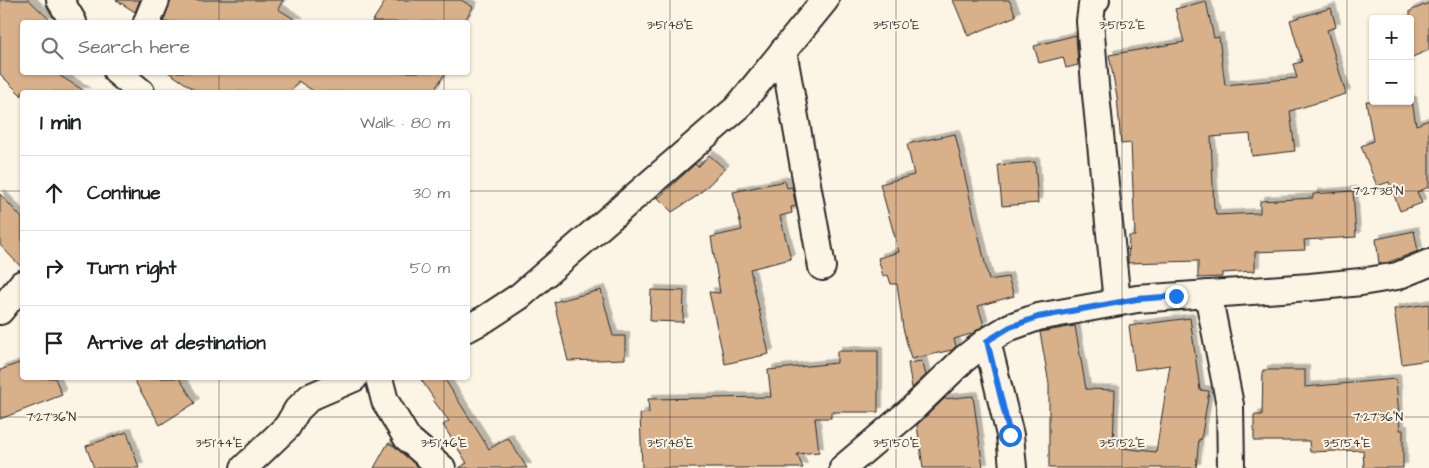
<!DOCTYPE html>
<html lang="en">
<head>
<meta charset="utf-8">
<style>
	:root { --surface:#fff; --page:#f6f6f6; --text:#202124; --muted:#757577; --line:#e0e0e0 }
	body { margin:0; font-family:"Architects Daughter",sans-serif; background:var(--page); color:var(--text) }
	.controls { position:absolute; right:15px; top:15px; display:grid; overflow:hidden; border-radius:5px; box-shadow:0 1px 4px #0004 }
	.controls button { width:45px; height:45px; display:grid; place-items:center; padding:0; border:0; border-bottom:1px solid var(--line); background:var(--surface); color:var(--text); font:25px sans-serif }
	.stop { position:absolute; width:15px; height:15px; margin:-11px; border:4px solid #1a73e8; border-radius:50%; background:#fff }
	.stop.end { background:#1a73e8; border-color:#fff; box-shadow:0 1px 5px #0008 }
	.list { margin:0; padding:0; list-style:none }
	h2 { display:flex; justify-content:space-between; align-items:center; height:65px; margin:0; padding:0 20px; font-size:21px }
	h2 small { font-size:16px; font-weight:400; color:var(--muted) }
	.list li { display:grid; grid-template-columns:32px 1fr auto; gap:15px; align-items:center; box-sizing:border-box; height:75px; padding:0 20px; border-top:1px solid var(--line) }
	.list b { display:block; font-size:19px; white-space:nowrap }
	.list em { font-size:16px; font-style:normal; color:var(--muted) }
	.icon { flex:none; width:28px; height:28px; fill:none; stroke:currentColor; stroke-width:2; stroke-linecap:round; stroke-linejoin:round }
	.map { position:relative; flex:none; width:1429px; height:468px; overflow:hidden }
	.search { position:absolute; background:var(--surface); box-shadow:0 1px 4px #0004; left:20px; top:20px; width:450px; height:55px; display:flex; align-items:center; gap:12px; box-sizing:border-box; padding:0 18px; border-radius:5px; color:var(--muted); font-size:19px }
	.panel { position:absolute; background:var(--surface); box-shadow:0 1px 4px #0004; left:20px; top:90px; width:450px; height:290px; border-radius:5px }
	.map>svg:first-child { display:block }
	.building { fill:#d8b089; stroke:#2b2b2b; filter:url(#shadow) }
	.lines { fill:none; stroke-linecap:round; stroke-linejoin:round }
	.street-casing { stroke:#2b2b2b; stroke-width:30 }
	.street { stroke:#fcf5e5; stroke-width:26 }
	.route { stroke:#1a73e8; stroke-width:6 }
	.ticks { fill:none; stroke:#2b2b2b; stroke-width:1; stroke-opacity:0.45 }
	.ticks-label { font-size:12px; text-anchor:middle; fill:#2b2b2b; stroke:#fcf5e5; stroke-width:4; stroke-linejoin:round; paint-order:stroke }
</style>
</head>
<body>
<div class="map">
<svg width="1429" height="468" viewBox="0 0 1429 468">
	<defs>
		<filter id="shadow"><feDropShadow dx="4.5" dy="-4.5" stdDeviation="0" flood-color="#0004"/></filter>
	</defs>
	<rect width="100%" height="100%" fill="#fcf5e5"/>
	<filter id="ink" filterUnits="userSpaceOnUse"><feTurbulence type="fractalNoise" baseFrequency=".02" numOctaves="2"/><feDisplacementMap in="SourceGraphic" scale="10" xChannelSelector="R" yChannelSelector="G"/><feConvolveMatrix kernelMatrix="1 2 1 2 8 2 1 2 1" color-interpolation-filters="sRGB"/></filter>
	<g filter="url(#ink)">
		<g class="building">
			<polygon points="0,0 29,0 52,22 22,22 22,72 54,72 86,92 22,92 22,96 0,74"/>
			<polygon points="116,0 140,0 135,12"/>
			<polygon points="171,0 283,0 278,9 299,22 163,22"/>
			<polygon points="386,0 461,0 473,7 464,22 372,22"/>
			<polygon points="953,0 1009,0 1016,16 968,36"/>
			<polygon points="1206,1 1214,38 1219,37 1225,85 1297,78 1293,64 1302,62 1290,20 1331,8 1336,27 1327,30 1346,94 1290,111 1295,151 1252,156 1250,134 1211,137 1214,209 1215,209 1216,215 1260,213 1260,201 1313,198 1313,194 1353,191 1356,237 1304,240 1305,250 1255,252 1255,271 1222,273 1222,277 1198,278 1198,261 1128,263 1129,236 1135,236 1131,143 1121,144 1117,97 1109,55 1184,42 1175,9"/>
			<polygon points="1429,3 1429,50 1410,58 1410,11"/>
			<polygon points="1076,35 1078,65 1066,68 1063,57 1039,63 1034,46"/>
			<polygon points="168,72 446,72 433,92 315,92 298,81 291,92 198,92"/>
			<polygon points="1366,101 1412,101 1416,125 1429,120 1429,187 1417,192 1422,203 1400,211 1389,182 1377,186 1361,146 1373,141"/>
			<polygon points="955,134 989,280 1008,277 1014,296 978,306 984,325 971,334 954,339 956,346 952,350 911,359 903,328 897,284 891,284 888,275 883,276 878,258 899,252 880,184 914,175 907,144"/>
			<polygon points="709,155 725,169 697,196 672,212 658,198 695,164 698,167"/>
			<polygon points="1035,162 1038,203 1002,206 998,165"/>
			<polygon points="785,181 787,188 792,187 796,206 791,207 792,213 780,216 791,259 750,269 769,354 725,364 709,292 720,293 711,237 742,230 733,192"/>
			<polygon points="0,194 22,218 22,268 0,245"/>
			<polygon points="1414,231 1418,251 1389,262 1379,264 1376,239"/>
			<polygon points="601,290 613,336 625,336 625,359 568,361 554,302"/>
			<polygon points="651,290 684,291 683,322 650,321"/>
			<polygon points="1429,304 1429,360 1402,364 1394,309"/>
			<polygon points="1190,318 1200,390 1209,391 1201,440 1199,439 1196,468 1049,468 1049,384 1040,332 1075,326 1086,389 1115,390 1113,447 1156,452 1170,365 1135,370 1129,326"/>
			<polygon points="837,351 878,351 878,412 831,412 831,418 815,418 819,452 797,454 803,468 642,468 640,414 649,413 648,399 771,397 768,370 837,363"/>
			<polygon points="922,361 926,375 912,388 908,363"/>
			<polygon points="22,362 22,378 55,378 62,395 0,419 0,370"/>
			<polygon points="1263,370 1305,370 1305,387 1396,379 1400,430 1403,430 1403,468 1364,468 1363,450 1310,452 1309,441 1254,441 1254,415 1262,415"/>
			<polygon points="133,378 179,378 195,403 160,425"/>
			<polygon points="420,378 444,378 489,449 508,438 527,468 459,468 467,463 443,425 449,421 433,400 434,399"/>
			<polygon points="973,396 983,468 923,468 917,425 944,399"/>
			<polygon points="127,432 139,468 94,468 86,446"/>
			<polygon points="388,443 396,447 419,468 374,468"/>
		</g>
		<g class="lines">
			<defs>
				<g id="street">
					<polyline points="60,0 73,22"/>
					<polyline points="1096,0 1092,5 1090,21 1095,85 1117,302"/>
					<polyline points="147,22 156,0"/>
					<polyline points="783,51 822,267"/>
					<polyline points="117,72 141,92"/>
					<polyline points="1208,294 1230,405 1231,468"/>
					<polyline points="0,311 22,284"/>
					<polyline points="468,328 485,319 520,296 737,108 825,0"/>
					<polyline points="987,341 1010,435 1013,468"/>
					<polyline points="379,378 385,401 407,438 442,468"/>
					<polyline points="244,468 287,427 297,410 310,397 354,378"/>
					<polyline points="843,468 909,412 964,359 987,341 1010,327 1038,317 1137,299 1310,287 1361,282 1397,276 1429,263"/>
				</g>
			</defs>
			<use href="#street" class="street-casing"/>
			<use href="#street" class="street"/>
		</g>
	</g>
	<g class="lines" filter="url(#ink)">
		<polyline class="route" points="1010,435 987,341 1010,327 1038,317 1137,299 1176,296"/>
	</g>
	<path class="ticks" d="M219 0V22M444 0V22M670 0V468M896 0V468M1122 0V468M1347 0V468M219 72V92M444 72V92M0 191H22M468 191H1429M219 378V468M444 378V468M0 417H1429"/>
	<g class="ticks-label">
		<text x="670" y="29">3°51'48"E</text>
		<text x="896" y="29">3°51'50"E</text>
		<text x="1122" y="29">3°51'52"E</text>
		<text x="1378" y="195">7°27'38"N</text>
		<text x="51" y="421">7°27'36"N</text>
		<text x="1378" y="421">7°27'36"N</text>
		<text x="219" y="447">3°51'44"E</text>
		<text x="444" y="447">3°51'46"E</text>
		<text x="670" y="447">3°51'48"E</text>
		<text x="896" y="447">3°51'50"E</text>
		<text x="1122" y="447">3°51'52"E</text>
		<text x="1347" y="447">3°51'54"E</text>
	</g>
</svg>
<div class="controls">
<button>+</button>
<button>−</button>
</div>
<div class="stop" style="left:1010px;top:435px"></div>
<div class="stop end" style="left:1176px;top:296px"></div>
<div class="search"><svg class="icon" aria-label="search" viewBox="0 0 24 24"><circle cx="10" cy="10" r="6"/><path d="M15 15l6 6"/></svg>Search here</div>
<section class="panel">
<h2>1 min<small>Walk · 80 m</small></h2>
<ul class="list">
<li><svg class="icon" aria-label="ahead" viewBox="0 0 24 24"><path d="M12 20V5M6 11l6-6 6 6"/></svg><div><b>Continue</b></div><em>30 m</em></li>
<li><svg class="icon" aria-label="right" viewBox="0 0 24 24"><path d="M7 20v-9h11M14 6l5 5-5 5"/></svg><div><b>Turn right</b></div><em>50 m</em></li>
<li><svg class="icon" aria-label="arrive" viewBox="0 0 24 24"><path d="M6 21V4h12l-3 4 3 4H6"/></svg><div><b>Arrive at destination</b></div></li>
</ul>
</section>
</div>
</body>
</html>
